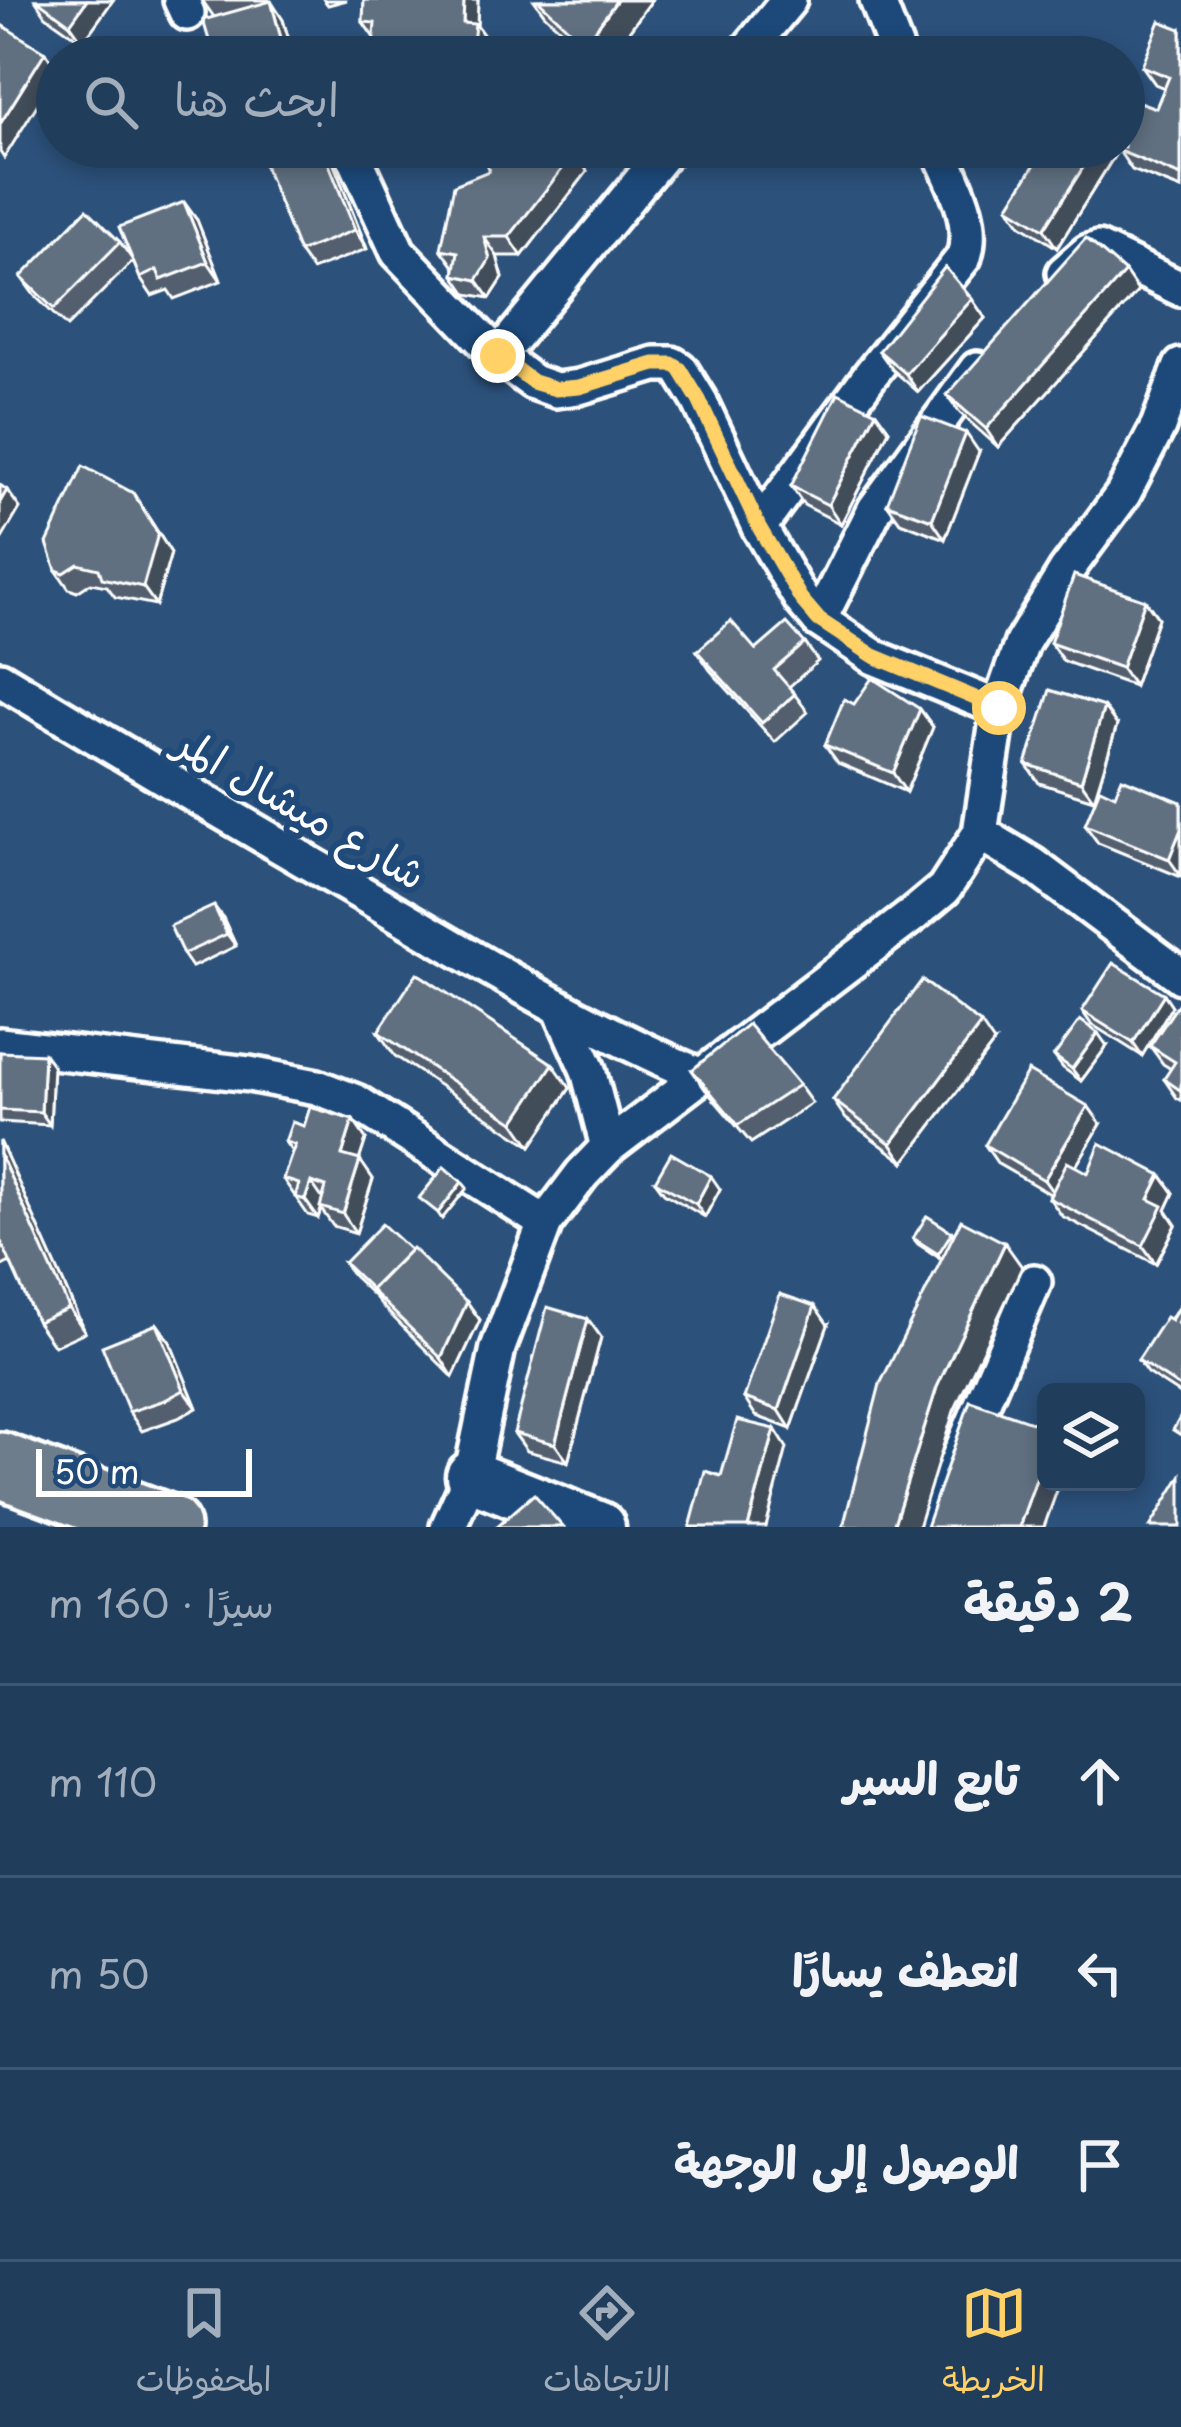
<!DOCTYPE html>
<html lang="ar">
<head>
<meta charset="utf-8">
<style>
	:root { --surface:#213d5c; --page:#294462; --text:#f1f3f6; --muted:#a2aebb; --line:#3e5672; --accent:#ffd166 }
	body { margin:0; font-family:"Playpen Sans","Playpen Sans Arabic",sans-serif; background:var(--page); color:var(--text); direction:rtl }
	.controls { position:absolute; right:36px; bottom:36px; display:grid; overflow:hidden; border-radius:18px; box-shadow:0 6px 18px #0003 }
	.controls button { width:108px; height:108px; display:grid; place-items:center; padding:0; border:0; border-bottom:3px solid var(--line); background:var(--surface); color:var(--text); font:60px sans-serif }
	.scale { position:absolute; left:36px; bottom:30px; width:216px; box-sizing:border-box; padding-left:12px; border:6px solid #fff; border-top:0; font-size:33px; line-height:42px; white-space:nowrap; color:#fff; -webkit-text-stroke:9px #1f4a7a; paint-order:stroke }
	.stop { position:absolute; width:36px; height:36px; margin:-27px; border:9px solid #ffd166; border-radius:50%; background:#fff }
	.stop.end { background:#ffd166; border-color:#fff; box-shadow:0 3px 12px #0008 }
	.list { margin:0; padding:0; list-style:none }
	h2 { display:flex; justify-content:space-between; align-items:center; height:156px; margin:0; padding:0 48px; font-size:51px }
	h2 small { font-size:39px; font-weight:400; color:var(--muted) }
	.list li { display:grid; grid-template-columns:78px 1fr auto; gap:36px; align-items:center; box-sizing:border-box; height:192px; padding:0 48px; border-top:3px solid var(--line) }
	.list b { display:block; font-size:45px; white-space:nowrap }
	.list em { font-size:39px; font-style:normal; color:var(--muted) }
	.icon { flex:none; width:66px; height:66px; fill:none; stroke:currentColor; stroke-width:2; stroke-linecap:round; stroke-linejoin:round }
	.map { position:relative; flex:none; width:1181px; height:1527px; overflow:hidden; direction:ltr }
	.search { position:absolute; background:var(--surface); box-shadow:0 6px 18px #0003; left:36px; right:36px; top:36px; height:132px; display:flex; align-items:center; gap:30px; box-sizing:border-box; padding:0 42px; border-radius:66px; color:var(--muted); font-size:45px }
	.sheet { height:732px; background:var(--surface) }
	nav { display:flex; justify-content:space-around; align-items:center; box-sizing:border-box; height:168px; border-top:3px solid var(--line); background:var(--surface); font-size:33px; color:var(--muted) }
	nav a { display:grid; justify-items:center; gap:6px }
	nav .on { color:var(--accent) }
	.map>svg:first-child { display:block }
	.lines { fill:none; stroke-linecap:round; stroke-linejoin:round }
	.street-casing { stroke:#fff; stroke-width:42 }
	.secondary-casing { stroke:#fff; stroke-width:57 }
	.highway-casing { stroke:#fff; stroke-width:72 }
	.street { stroke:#1f4a7a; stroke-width:33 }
	.secondary { stroke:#1f4a7a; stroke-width:48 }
	.highway { stroke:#6d7d8c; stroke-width:63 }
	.wall { fill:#535f6e; stroke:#fff; stroke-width:3 }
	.shaded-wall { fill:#434e5a; stroke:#fff; stroke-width:3 }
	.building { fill:#606f80; stroke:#fff; stroke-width:3 }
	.route { stroke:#ffd166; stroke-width:15 }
	.labels { text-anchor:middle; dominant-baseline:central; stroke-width:12; stroke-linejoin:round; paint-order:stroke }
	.street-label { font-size:42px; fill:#fff; stroke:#1f4a7a }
</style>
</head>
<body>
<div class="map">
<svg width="1181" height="1527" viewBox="0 0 1181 1527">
	<rect width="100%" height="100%" fill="#2c517b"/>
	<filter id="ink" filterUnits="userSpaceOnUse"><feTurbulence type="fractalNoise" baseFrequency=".00833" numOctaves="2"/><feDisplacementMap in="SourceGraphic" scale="24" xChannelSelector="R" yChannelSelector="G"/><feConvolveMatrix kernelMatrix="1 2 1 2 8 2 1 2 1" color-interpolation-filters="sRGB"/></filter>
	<g filter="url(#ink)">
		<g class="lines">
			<defs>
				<g id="street">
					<polyline points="181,0 187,13"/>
					<polyline points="877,0 899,57"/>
					<polyline points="742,57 789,0"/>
					<polyline points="350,147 398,252 498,356 533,382 556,390 579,387 655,364 672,364 680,369 699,400 759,527 801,599 819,620 874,657 999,708"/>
					<polyline points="1064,273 1088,252 1098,249 1181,289"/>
					<polyline points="498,356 669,147"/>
					<path d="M759 527 871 374 964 257C976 219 953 182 938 147"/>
					<polyline points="819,620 875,509 977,369"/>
					<path d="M0 679C130 758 262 836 394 912 494 971 593 1030 701 1076"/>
					<polyline points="980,833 1033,865 1181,976"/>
					<polyline points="560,1008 588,1070 608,1147"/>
					<polyline points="0,1045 249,1074 317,1087 356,1102 545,1223"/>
					<polyline points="448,1527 471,1476 498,1348 545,1223 582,1174 608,1147 914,914 944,889 980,833 999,708 1022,643 1066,571 1123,494 1158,427 1181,366"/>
					<polyline points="935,1527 955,1467 1034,1282"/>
				</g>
				<polyline id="secondary" points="471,1476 600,1527"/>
				<polyline id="highway" points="0,1465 167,1527"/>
			</defs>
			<use href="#street" class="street-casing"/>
			<use href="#secondary" class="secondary-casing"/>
			<use href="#highway" class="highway-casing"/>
			<use href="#street" class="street"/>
			<use href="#secondary" class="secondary"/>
			<use href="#highway" class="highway"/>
		</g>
		<g class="wall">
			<polygon points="35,0 113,0 83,42 46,16"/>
			<polygon points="202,0 269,0 283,20 294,57 214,57 214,17"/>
			<polygon points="324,0 347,0 328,5"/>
			<polygon points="364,0 478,0 477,26 488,42 487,57 379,57 373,49 374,38 363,22"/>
			<polygon points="534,0 652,0 610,57 591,57 545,15"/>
			<polygon points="1181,29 1181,189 1132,170 1119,151 1156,108 1164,88 1155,84 1142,66"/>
			<polygon points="327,147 367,249 312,270 299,252"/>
			<polygon points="480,147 577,147 587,172 522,256 497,256 503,278 490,298 467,294 454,275 455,268 441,249 489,171"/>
			<polygon points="1046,147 1116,147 1118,150 1057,248 1021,225 1008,207"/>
			<polygon points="197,220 221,281 174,299 168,290 152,296 140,278 133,261 67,327 34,295 21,277 120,242 132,259"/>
			<polygon points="1125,272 1138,291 998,447 960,413 947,395"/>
			<polygon points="972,299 985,318 918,392 892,369 879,351"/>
			<polygon points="876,412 889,430 841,524 804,505 791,486"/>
			<polygon points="979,452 945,539 900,522 887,504"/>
			<polygon points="133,493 171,553 156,605 115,597 107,586 91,583 77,592 69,589 56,570"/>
			<polygon points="1145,600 1158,618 1134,686 1063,661 1050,643"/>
			<polygon points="805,643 818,661 789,687 808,712 775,742 710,670 697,651 756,650"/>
			<polygon points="854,704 920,709 933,727 906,792 838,763 825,745"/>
			<polygon points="1117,725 1094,800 1039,783 1026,764"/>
			<polygon points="1115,795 1181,802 1181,877 1098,843 1085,825"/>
			<polygon points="223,918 236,946 192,967 183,954"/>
			<polygon points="1164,994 1172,1006 1142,1056 1091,1024 1082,1011"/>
			<polygon points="1181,1000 1181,1100 1177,1098 1164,1079 1171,1069 1163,1064 1150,1046"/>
			<polygon points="378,1032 570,1088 531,1146 395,1056"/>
			<polygon points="994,1043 904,1162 846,1119 833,1100"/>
			<polygon points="1107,1046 1081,1081 1063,1068 1054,1056"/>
			<polygon points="0,1052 53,1066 50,1125 0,1122"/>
			<polygon points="692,1070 799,1085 812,1103 751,1143 705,1089"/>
			<polygon points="353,1120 366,1139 359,1160 373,1179 356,1233 333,1226 321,1209 318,1218 308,1215 283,1179 292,1152 285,1142 304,1126"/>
			<polygon points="1101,1124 1076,1166 1088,1173 1161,1175 1174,1193 1166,1210 1176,1225 1156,1264 1062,1216 1049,1198 1050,1194 998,1164 985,1145"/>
			<polygon points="0,1141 85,1332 54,1346 37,1322 10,1262 0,1267"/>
			<polygon points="655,1181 720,1189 705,1217 664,1193"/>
			<polygon points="953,1235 1022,1267 954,1411 941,1259 918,1244 913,1238"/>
			<polygon points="344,1263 467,1302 480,1320 453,1377 384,1308 376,1298 353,1276"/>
			<polygon points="1181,1304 1181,1395 1147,1373 1138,1360"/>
			<polygon points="157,1324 170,1342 197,1408 178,1418 142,1431 129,1412"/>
			<polygon points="828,1325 791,1429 756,1416 744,1398"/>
			<polygon points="601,1337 568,1462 527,1451 514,1433"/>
		</g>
		<g class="shaded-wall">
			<polygon points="87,0 113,0 83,42 70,24"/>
			<polygon points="464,0 478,0 477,26 488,42 487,57 481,57 473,45 463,23"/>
			<polygon points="617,0 652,0 610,57 595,57 585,44"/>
			<polygon points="271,1 283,20 294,57 286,57"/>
			<polygon points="463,45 472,57 462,57"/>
			<polygon points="45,52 57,70 57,73 4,158 0,152 0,124"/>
			<polygon points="322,147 327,147 367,249 355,230"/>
			<polygon points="572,147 577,147 587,172 522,256 509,237"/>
			<polygon points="1096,147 1116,147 1118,150 1057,248 1044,229"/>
			<polygon points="184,202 197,220 221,281 208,262"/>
			<polygon points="484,237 497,256 503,278 490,298 477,280"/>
			<polygon points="1125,272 1138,291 998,447 986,429"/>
			<polygon points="972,299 985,318 918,392 906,374"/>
			<polygon points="876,412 889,430 841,524 828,505"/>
			<polygon points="966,433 979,452 945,539 932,520"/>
			<polygon points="7,490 20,508 0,542 0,502"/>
			<polygon points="133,493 171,553 156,605 143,587"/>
			<polygon points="1145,600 1158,618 1134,686 1121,668"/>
			<polygon points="1104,707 1117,725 1094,800 1081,782"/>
			<polygon points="920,709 933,727 906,792 893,773"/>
			<polygon points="1181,829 1181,876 1169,859"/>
			<polygon points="214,906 223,918 236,946 227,934"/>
			<polygon points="1164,994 1172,1006 1142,1056 1133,1043"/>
			<polygon points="981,1024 994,1043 904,1162 891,1144"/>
			<polygon points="1098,1033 1107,1046 1081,1081 1072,1069"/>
			<polygon points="44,1054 53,1066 50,1125 41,1112"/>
			<polygon points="553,1064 570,1088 531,1146 514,1122"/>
			<polygon points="1088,1106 1101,1124 1057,1198 1044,1180"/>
			<polygon points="353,1120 366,1139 355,1173 342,1155"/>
			<polygon points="0,1141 85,1332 69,1308 0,1154"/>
			<polygon points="360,1160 373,1179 356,1233 343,1214"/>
			<polygon points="1161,1175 1174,1193 1166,1210 1176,1225 1156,1264 1143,1246 1149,1199"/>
			<polygon points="711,1176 720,1189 705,1217 696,1204"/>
			<polygon points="311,1182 324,1201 318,1218 305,1200"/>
			<polygon points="462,1182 467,1188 442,1219 438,1213"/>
			<polygon points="952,1232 956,1239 942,1260 938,1254"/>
			<polygon points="1005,1243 1022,1267 954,1411 918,1527 893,1527 937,1387"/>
			<polygon points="467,1302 480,1320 453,1377 441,1358"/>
			<polygon points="815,1306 828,1325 791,1429 779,1410"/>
			<polygon points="588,1319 601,1337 568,1462 555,1444"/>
			<polygon points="157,1324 170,1342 197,1408 184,1390"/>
			<polygon points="775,1429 787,1448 766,1527 748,1527"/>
			<polygon points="1046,1451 1046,1482 1060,1482 1044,1527 1019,1527"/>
		</g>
		<g class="building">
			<polygon points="37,0 87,0 70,24"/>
			<polygon points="364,0 464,0 463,23 475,24 473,45 463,45 462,57 384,57 384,50 373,49 375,23 363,22"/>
			<polygon points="538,0 617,0 585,44"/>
			<polygon points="271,1 286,57 214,57 203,20"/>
			<polygon points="1160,21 1181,29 1181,176 1119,151 1121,147 1124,147 1124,140 1139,102 1156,108 1169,77 1142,66"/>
			<polygon points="0,24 45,52 0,124"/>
			<polygon points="257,147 322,147 355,230 299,252"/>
			<polygon points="480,147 572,147 574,154 509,237 484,237 490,259 477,280 454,275 458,252 441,249 454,185 489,171"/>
			<polygon points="1046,147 1096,147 1044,229 1008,207"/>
			<polygon points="184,202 208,262 161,280 157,270 140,278 119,227"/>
			<polygon points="87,209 120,242 54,309 21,277"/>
			<polygon points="1086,238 1125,272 986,429 947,395"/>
			<polygon points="945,267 972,299 906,374 879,351"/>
			<polygon points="838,393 876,412 828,505 791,486"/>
			<polygon points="921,416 966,433 932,520 887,504"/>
			<polygon points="83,466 133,493 158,534 143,587 102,578 99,569 78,564 64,573 56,570 47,543"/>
			<polygon points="0,485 7,490 0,502"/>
			<polygon points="1074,575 1145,600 1121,668 1050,643"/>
			<polygon points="731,621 756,650 787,623 805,643 774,670 795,694 762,723 697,651"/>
			<polygon points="872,678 920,709 893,773 825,745 844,699 854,704"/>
			<polygon points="1050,690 1104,707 1081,782 1026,764"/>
			<polygon points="1122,778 1181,802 1181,829 1169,859 1085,825 1100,788 1115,795"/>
			<polygon points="214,906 227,934 183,954 170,926"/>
			<polygon points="1113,963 1164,994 1133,1043 1082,1011"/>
			<polygon points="417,973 553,1064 514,1122 378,1032"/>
			<polygon points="922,980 981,1024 891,1144 833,1100"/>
			<polygon points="1181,1000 1181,1088 1180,1090 1164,1079 1175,1062 1150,1046"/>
			<polygon points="1080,1020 1098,1033 1072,1069 1054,1056"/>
			<polygon points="748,1024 799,1085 738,1125 692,1070"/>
			<polygon points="0,1052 44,1054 41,1112 0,1110"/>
			<polygon points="1028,1071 1088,1106 1044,1180 985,1145"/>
			<polygon points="310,1107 353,1120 342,1155 360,1160 343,1214 320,1207 326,1187 311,1182 305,1200 295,1197 299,1184 283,1179 295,1145 285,1142 292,1122 304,1126"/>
			<polygon points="1100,1143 1161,1175 1149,1199 1163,1206 1143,1246 1049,1198 1067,1162 1088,1173"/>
			<polygon points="671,1153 711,1176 696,1204 655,1181"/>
			<polygon points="0,1154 69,1308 37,1322 0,1239"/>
			<polygon points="444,1167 462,1182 438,1213 419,1198"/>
			<polygon points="927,1216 952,1232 938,1254 913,1238"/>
			<polygon points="961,1220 1005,1243 937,1387 893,1527 843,1527 880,1384"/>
			<polygon points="382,1224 410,1250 371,1289 344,1263"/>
			<polygon points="412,1248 467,1302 441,1358 371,1290"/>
			<polygon points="780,1294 815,1306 779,1410 744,1398"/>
			<polygon points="1181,1304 1181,1323 1178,1321 1177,1323 1181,1326 1181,1388 1138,1360 1166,1317 1171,1320"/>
			<polygon points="547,1307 588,1319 555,1444 514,1433"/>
			<polygon points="157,1324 184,1390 165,1400 129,1412 102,1346"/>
			<polygon points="970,1401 1046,1427 1046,1451 1019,1527 926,1527"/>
			<polygon points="1181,1416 1181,1435 1173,1430"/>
			<polygon points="737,1420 775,1429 748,1527 690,1527 705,1471 721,1476"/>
			<polygon points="1181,1476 1181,1527 1150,1527"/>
			<polygon points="534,1494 563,1527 496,1527"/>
		</g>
	</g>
	<g class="lines" filter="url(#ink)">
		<polyline class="route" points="498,356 533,382 556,389 579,387 655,364 672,364 680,369 699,400 759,527 801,599 819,620 874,656 999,708"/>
	</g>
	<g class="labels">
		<g class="street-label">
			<text transform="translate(302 806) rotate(30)">شارع ميشال المر</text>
		</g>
	</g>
</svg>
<div class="controls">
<button><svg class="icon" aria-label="layers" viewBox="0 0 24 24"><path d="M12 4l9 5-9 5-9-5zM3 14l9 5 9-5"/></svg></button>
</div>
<div class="scale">50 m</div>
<div class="stop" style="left:999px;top:708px"></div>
<div class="stop end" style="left:498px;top:356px"></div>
<div class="search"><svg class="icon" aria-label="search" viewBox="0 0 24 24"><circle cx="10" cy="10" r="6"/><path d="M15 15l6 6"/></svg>ابحث هنا</div>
</div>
<section class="sheet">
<h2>2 دقيقة<small>سيرًا · 160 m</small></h2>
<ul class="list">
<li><svg class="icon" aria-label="ahead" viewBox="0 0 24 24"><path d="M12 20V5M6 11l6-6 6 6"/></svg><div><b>تابع السير</b></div><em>110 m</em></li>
<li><svg class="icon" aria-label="left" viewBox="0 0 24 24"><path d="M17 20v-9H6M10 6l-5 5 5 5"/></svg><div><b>انعطف يسارًا</b></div><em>50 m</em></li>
<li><svg class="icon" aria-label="arrive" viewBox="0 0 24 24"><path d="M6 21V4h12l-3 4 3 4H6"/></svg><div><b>الوصول إلى الوجهة</b></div></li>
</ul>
</section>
<nav>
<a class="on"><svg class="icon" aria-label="map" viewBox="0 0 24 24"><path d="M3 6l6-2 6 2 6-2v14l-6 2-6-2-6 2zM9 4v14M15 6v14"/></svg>الخريطة</a>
<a><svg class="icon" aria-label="directions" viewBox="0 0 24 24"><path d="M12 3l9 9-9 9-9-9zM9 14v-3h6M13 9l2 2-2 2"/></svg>الاتجاهات</a>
<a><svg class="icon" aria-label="saved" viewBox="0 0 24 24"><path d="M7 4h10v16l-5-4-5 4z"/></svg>المحفوظات</a>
</nav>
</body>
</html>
